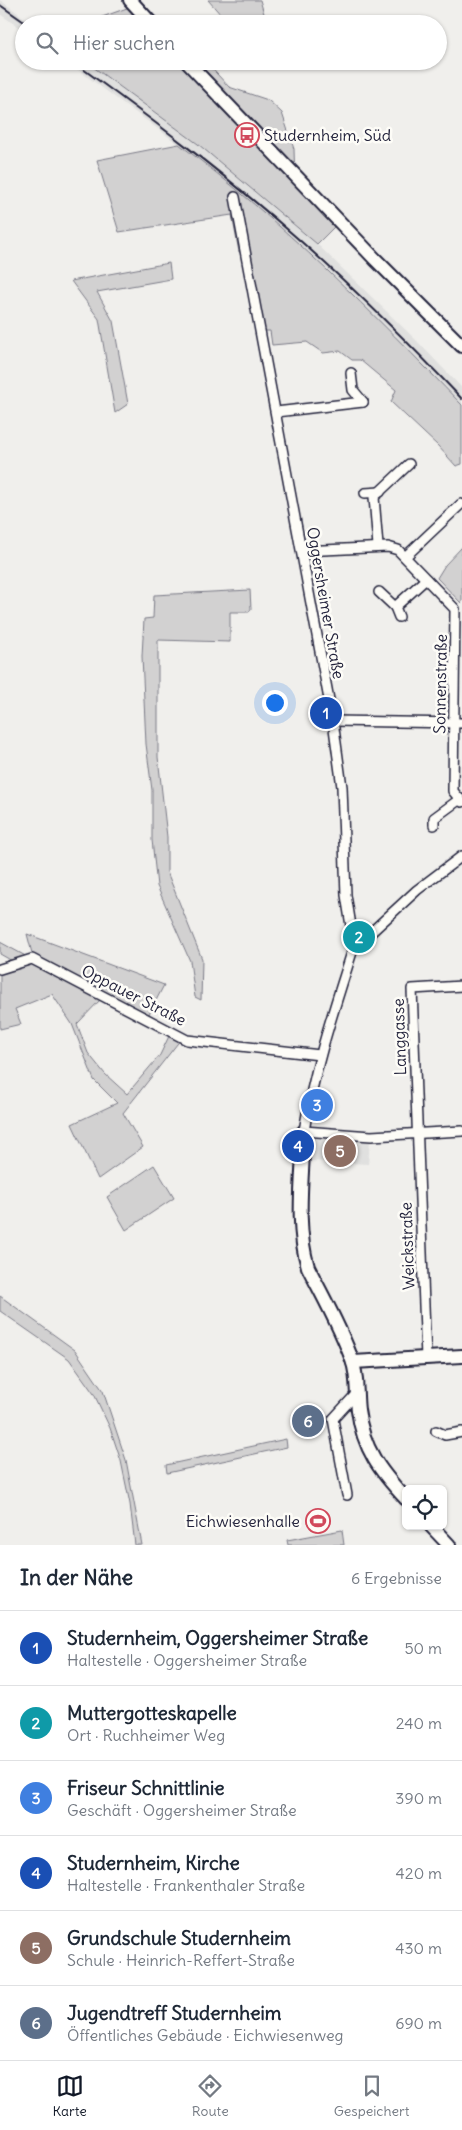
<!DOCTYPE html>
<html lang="de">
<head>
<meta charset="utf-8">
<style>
	:root { --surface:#fff; --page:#f2f2f3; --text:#1f2937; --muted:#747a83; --line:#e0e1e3; --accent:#111827 }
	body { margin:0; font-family:Delius,sans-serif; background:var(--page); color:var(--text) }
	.controls { position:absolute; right:15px; bottom:15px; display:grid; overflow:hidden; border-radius:8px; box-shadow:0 1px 4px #0004 }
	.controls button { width:45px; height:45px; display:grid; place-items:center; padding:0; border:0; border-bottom:1px solid var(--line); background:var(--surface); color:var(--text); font:25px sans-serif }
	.you { position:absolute; left:274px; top:702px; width:18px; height:18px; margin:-12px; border:4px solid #fff; border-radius:50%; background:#1a73e8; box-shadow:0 0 0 8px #1a73e833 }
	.badge { display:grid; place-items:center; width:32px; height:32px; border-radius:50%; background:var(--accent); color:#fff; font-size:16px; font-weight:700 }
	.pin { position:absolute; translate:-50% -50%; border:2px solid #fff; box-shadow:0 1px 5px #0006 }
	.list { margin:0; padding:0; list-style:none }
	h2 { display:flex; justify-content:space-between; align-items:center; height:65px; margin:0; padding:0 20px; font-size:21px }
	h2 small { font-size:16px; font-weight:400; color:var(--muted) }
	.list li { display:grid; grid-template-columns:32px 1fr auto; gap:15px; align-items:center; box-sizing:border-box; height:75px; padding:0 20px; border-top:1px solid var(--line) }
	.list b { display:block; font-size:19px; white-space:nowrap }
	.list p { margin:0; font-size:16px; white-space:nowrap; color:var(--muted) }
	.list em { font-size:16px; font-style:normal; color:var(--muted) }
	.icon { flex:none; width:28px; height:28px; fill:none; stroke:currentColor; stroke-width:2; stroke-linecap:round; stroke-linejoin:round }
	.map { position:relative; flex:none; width:462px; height:1545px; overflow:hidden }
	.search { position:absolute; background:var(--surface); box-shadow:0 1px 4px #0004; left:15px; right:15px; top:15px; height:55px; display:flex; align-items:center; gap:12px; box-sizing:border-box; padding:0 18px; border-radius:28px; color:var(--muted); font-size:19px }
	.sheet { height:515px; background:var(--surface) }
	nav { display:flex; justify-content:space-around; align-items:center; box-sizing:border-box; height:70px; border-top:1px solid var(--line); background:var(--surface); font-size:14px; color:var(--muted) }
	nav a { display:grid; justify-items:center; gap:2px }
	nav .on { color:var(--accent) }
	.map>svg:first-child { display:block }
	.built { fill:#e0e0df }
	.green { fill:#d2d1d1; stroke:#7a7a86 }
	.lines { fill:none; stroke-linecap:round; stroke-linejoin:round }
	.street-casing { stroke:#22223b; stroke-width:12 }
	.secondary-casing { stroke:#22223b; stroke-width:16 }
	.street { stroke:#fdfcf7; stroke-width:9 }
	.secondary { stroke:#fdfcf7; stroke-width:12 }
	.rail { stroke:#22223b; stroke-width:2 }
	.labels { text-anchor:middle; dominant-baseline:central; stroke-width:5; stroke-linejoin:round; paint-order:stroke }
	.poi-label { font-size:16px; fill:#22223b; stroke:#fdfcf7; text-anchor:start }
	.street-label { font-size:16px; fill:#22223b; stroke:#fdfcf7 }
</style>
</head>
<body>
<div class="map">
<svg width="462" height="1545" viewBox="0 0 462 1545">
	<rect width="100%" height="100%" fill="#f0efec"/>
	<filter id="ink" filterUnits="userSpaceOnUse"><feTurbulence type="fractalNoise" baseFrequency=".02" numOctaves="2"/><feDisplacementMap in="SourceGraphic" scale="10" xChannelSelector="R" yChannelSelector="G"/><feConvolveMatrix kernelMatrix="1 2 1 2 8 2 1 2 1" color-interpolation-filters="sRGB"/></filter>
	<g filter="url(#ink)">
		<g class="built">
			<polygon points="0,0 33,24 24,24 24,31 0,14"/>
			<polygon points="66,61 85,61 198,144 317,244 416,340 462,388 462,405 331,273 275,223 189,152"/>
			<polygon points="311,1137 370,1140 368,1164 310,1161"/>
		</g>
		<g class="green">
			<polygon points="208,0 260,0 267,24 204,24 222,16"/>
			<polygon points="138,4 156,24 83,24"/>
			<polygon points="85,61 205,61 229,87 268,100 282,113 294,149 295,183 337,224 317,244 198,144"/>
			<path d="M179 144C282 221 373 313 462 405V464L456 466 438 446 391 402 396 390 360 360H352L340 351 323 353 307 342 272 345 270 331H264L249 256 239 252 232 215 119 232 97 160Z"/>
			<polygon points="169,263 171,279 97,292 113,321 128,404 115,413 99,319 71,281"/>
			<polygon points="462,547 462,602 461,603 437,578 445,565"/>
			<polygon points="250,590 251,609 249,612 230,612 230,642 158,640 158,757 167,837 167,872 202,959 201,1000 195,997 190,961 157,886 152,840 152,790 146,744 142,656 144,619 153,618 154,595"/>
			<polygon points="27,934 164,985 148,1016 33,957"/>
			<polygon points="0,942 102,998 77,1024 88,1053 105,1074 127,1094 160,1055 170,1034 181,1039 123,1113 143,1147 98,1179 72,1124 117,1103 94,1080 72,1024 52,994 15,1009 21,1024 0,1029 0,966 14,962 0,954"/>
			<polygon points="154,1165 174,1198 126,1230 107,1197"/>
			<polygon points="0,1296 75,1350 103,1391 126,1460 142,1545 135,1545 130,1504 121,1461 110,1428 94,1394 69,1359 0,1311"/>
			<polygon points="286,1439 287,1447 167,1473 166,1465"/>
			<polygon points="342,1530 344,1545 288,1545 287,1540"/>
		</g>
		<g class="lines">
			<defs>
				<g id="street">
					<path d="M235 197 333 721 342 787 346 895 353 938V949C334 1009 314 1068 304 1131L371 1136 462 1131"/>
					<polyline points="351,373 353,390 363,402"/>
					<polyline points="276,412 363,402"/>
					<polyline points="365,493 380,492"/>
					<polyline points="378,546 374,497 409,464"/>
					<polyline points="302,551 388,547 398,550 455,609 453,791 462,802"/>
					<polyline points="405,557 461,504"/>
					<polyline points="379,592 395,607 426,579"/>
					<polyline points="395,607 399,617"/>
					<polyline points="333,721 462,723"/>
					<polyline points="434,825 434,818 460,799"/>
					<polyline points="353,949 417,890 462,856"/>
					<polyline points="0,969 32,959 187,1040 320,1055"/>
					<polyline points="426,1358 412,989 462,986"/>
					<polyline points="436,1431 445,1435 462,1432"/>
					<polyline points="347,1495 333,1419 357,1393"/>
				</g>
				<g id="secondary">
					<polyline points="130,0 152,24"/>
					<polyline points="186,61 375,259 462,346"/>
					<path d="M304 1131C303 1175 295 1224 308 1267 323 1297 341 1328 352 1360 358 1375 356 1394 358 1410 363 1449 380 1471 406 1499"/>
					<polyline points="353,1362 462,1356"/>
					<polyline points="431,1526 449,1545"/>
				</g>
			</defs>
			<use href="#street" class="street-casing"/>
			<use href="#secondary" class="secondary-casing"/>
			<use href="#street" class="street"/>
			<use href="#secondary" class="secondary"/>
			<g class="rail">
				<polyline points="0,5 27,24"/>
				<path d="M72 61C149 117 225 174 296 237 354 288 409 343 462 399"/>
			</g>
		</g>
	</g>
	<defs>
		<symbol id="bus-ring" viewBox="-11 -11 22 22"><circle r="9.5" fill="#fdfcf7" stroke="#d1495b" stroke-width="1.5"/><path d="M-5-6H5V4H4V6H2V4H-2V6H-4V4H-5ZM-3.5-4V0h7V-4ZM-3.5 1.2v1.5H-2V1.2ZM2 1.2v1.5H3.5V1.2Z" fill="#d1495b"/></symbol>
		<symbol id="stadium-ring" viewBox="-11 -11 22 22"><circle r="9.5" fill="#fdfcf7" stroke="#d1495b" stroke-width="1.5"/><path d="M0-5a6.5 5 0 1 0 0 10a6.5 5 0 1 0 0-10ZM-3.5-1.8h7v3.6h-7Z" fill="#d1495b"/></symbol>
	</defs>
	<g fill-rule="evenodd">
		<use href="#bus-ring" x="233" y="121" width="28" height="28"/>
		<use href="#stadium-ring" x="304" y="1507" width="28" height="28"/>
	</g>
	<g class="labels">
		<g class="poi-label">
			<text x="264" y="135">Studernheim, Süd</text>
			<text x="300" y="1521" text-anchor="end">Eichwiesenhalle</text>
		</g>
		<g class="street-label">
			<text transform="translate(326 603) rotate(80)">Oggersheimer Straße</text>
			<text transform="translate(440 684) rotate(-89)">Sonnenstraße</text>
			<text transform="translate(134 995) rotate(27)">Oppauer Straße</text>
			<text transform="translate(399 1037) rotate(-92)">Langgasse</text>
			<text transform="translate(407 1246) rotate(-92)">Weickstraße</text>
		</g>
	</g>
</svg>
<div class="controls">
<button><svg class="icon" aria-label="locate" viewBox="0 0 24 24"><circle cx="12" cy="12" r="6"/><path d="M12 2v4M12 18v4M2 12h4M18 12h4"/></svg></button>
</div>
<div class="you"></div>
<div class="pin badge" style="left:326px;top:713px;background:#1a4fb4">1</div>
<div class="pin badge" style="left:359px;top:937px;background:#0f9aa8">2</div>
<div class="pin badge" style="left:317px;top:1105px;background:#3f7fe0">3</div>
<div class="pin badge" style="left:298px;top:1146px;background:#1a4fb4">4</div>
<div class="pin badge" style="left:340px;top:1151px;background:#8d6e63">5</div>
<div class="pin badge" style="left:308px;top:1421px;background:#5c6f8a">6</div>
<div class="search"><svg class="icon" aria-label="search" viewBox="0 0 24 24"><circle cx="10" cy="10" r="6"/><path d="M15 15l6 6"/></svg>Hier suchen</div>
</div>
<section class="sheet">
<h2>In der Nähe<small>6 Ergebnisse</small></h2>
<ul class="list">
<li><span class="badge" style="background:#1a4fb4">1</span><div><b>Studernheim, Oggersheimer Straße</b><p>Haltestelle · Oggersheimer Straße</p></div><em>50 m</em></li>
<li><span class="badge" style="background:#0f9aa8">2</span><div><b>Muttergotteskapelle</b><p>Ort · Ruchheimer Weg</p></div><em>240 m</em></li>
<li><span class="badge" style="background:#3f7fe0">3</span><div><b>Friseur Schnittlinie</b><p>Geschäft · Oggersheimer Straße</p></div><em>390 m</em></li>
<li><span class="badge" style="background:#1a4fb4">4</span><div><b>Studernheim, Kirche</b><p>Haltestelle · Frankenthaler Straße</p></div><em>420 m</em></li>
<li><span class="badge" style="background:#8d6e63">5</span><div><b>Grundschule Studernheim</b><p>Schule · Heinrich-Reffert-Straße</p></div><em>430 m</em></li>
<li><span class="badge" style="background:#5c6f8a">6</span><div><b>Jugendtreff Studernheim</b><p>Öffentliches Gebäude · Eichwiesenweg</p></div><em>690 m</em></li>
</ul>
</section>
<nav>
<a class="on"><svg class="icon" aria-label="map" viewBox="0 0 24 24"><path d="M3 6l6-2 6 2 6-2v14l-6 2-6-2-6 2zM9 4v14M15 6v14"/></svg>Karte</a>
<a><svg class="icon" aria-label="directions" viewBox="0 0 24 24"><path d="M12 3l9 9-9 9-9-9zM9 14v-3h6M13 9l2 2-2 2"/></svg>Route</a>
<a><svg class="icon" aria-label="saved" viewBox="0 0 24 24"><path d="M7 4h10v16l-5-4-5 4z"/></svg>Gespeichert</a>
</nav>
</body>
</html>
